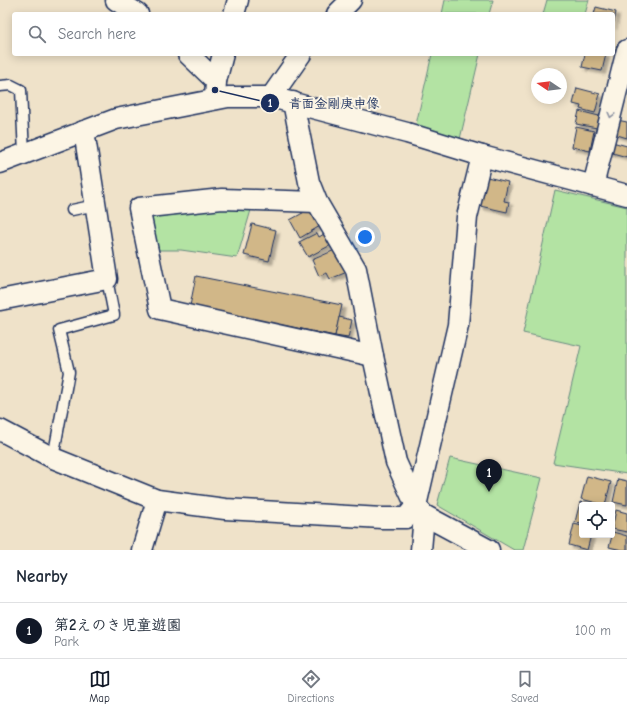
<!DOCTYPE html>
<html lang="en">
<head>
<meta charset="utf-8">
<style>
	:root { --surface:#fff; --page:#f2f2f3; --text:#1f2937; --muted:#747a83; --line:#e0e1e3; --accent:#111827 }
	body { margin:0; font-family:"Comic Neue","Klee One",sans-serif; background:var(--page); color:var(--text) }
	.controls { position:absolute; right:12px; bottom:12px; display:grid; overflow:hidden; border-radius:4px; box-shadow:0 2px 10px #0003 }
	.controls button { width:36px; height:36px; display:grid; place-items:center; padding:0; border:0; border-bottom:1px solid var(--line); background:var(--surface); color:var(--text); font:20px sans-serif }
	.compass { position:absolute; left:531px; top:68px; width:36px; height:36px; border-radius:50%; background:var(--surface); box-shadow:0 2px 10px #0003; rotate:283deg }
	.you { position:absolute; left:365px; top:237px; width:14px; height:14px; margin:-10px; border:3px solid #fff; border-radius:50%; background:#1a73e8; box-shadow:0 0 0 6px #1a73e833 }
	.badge { display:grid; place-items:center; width:26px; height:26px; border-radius:50%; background:var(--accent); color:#fff; font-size:13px; font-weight:700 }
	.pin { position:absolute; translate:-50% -33px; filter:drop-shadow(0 1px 2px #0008) }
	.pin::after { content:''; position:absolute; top:21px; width:14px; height:12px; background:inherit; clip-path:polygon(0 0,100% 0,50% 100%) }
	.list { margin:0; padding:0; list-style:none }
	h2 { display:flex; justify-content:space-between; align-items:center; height:52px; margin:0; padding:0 16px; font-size:17px }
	h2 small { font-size:13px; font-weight:400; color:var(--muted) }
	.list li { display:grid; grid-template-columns:26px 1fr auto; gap:12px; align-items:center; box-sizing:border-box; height:56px; padding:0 16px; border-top:1px solid var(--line) }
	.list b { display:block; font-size:15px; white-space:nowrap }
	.list p { margin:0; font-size:13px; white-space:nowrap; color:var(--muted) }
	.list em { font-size:13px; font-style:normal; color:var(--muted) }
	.icon { flex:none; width:22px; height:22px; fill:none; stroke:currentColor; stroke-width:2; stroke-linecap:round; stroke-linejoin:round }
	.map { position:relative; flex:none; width:627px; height:550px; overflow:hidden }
	.search { position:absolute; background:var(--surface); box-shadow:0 2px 10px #0003; left:12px; right:12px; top:12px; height:44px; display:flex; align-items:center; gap:10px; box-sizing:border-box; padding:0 14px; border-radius:4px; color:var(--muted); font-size:15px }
	.sheet { height:108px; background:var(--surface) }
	nav { display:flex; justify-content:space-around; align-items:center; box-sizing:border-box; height:56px; border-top:1px solid var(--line); background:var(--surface); font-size:11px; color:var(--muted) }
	nav a { display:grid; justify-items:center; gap:2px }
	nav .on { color:var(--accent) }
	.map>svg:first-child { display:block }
	.green { fill:#b3e3a3; stroke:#678980 }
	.building { fill:#d1b788; stroke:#1b2f5e; filter:url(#shadow) }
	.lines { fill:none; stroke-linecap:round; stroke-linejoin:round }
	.lane-casing { stroke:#1b2f5e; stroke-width:13 }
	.street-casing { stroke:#1b2f5e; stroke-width:23 }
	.lane { stroke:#fcf5e5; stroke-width:10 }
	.street { stroke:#fcf5e5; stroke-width:20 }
	.oneway { stroke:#8c92a2 }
	.leader { fill:none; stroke:#1b2f5e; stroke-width:1.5 }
	.callout-dot { fill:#1b2f5e; stroke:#fcf5e5; stroke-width:1.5 }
	.mark-label { font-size:12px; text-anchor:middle; font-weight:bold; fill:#fff }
	.callout-label { font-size:13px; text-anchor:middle; font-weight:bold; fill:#1b2f5e; stroke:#fcf5e5; stroke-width:4; stroke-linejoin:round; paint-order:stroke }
</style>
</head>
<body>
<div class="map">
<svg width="627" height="550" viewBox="0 0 627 550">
	<defs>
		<filter id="shadow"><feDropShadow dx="3.5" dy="3.5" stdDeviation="1" flood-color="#0004"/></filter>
	</defs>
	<rect width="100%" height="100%" fill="#efe2c9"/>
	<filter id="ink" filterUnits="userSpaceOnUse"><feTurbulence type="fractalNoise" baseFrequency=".025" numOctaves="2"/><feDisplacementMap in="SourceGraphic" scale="8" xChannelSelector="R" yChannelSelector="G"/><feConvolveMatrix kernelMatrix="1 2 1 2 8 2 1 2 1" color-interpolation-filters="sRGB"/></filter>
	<g filter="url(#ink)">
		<g class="green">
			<polygon points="445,0 493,0 489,14 442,14"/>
			<polygon points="547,0 589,0 585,14 543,14"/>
			<polygon points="432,54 480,54 460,139 415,129"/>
			<polygon points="555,190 627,207 627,474 553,463 581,346 523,333"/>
			<polygon points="220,209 251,210 237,258 181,250 152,250 143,216"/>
			<polygon points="450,458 542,478 523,550 514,550 437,505"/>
		</g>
		<g class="building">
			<polygon points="596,7 616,12 613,26 613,14 594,14"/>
			<polygon points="585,54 606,54 602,71 582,67"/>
			<polygon points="577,88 600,94 595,113 580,109 581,106 573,104"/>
			<polygon points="579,111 599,116 597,128 576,124"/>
			<polygon points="617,120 627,122 627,138 614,134"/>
			<polygon points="576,127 594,131 590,151 572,147"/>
			<polygon points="612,142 627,146 627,157 609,152"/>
			<polygon points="487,177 508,182 504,201 509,202 507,212 480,206"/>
			<polygon points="310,209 320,226 300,238 290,220"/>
			<polygon points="252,224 276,230 269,261 244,255"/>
			<polygon points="317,233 319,237 324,234 331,245 308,257 299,242"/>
			<polygon points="337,249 347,272 330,279 327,273 319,276 312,260"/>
			<polygon points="196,276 342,305 335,336 190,306"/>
			<polygon points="339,317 352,320 348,338 335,336"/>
			<polygon points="587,476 611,482 605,505 581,499"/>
			<polygon points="618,479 627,481 627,505 613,502"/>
			<polygon points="580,502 594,505 582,505 582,523 575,522"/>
			<polygon points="616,510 627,513 627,532 612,529"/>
			<polygon points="574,524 582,526 582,535 591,535 587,550 569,545"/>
			<polygon points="613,532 627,536 627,550 622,550 609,547"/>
		</g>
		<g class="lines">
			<defs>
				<g id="lane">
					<polyline points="0,86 11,85 21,90 24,154"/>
					<polyline points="72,210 96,205"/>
					<polyline points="53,458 69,372 59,330 114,315 107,279"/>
				</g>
				<g id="street">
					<polyline points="116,0 138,14"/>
					<polyline points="234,14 238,0"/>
					<polyline points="337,14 351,0"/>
					<polyline points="188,54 216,81"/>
					<polyline points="271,97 301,54"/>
					<polyline points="215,99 216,81 223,54"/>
					<polyline points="293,102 309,182 317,202 356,269 373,356 396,462 416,506 424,515 489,550"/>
					<polyline points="0,163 116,119 228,97 271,97 407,133 482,156 627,195"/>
					<polyline points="593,186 627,50"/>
					<polyline points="317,202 222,199 139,208 160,309 373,356"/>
					<polyline points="0,300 107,279 84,131"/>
					<polyline points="0,430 53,458 157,500 225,509 382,518 406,518 416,506 458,325 467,217 482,156"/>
					<polyline points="142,550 157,500"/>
					<polyline points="421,550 424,515"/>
				</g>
			</defs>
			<use href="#lane" class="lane-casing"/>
			<use href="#street" class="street-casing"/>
			<use href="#lane" class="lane"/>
			<use href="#street" class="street"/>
		</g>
		<defs><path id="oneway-chevron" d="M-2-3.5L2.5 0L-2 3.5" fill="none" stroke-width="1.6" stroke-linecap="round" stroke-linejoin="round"/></defs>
		<use class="oneway" href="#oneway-chevron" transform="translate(611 115) rotate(104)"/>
	</g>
	<path class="leader" d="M215 90L270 103"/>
	<g class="callout-dot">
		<circle cx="215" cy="90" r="4"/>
		<circle cx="270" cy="103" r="10"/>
	</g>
	<g class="mark-label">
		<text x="270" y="107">1</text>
	</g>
	<g class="callout-label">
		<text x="334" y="108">青面金剛庚申像</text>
	</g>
</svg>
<div class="controls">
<button><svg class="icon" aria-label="locate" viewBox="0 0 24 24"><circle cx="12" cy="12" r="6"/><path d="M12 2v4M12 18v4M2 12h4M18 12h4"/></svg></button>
</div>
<svg class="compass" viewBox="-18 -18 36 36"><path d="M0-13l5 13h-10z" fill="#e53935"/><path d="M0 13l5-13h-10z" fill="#747a83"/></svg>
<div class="you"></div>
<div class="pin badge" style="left:489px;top:492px">1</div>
<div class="search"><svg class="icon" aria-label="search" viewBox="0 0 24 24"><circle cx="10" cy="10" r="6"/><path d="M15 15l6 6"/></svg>Search here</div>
</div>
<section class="sheet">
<h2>Nearby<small></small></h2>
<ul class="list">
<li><span class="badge">1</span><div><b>第2えのき児童遊園</b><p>Park</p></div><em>100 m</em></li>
</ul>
</section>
<nav>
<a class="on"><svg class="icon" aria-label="map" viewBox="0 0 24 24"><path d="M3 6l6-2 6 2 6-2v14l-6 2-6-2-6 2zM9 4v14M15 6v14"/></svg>Map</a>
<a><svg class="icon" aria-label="directions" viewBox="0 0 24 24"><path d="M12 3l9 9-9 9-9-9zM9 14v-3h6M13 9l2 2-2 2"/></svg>Directions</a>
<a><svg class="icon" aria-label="saved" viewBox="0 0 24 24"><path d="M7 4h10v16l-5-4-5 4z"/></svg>Saved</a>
</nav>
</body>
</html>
